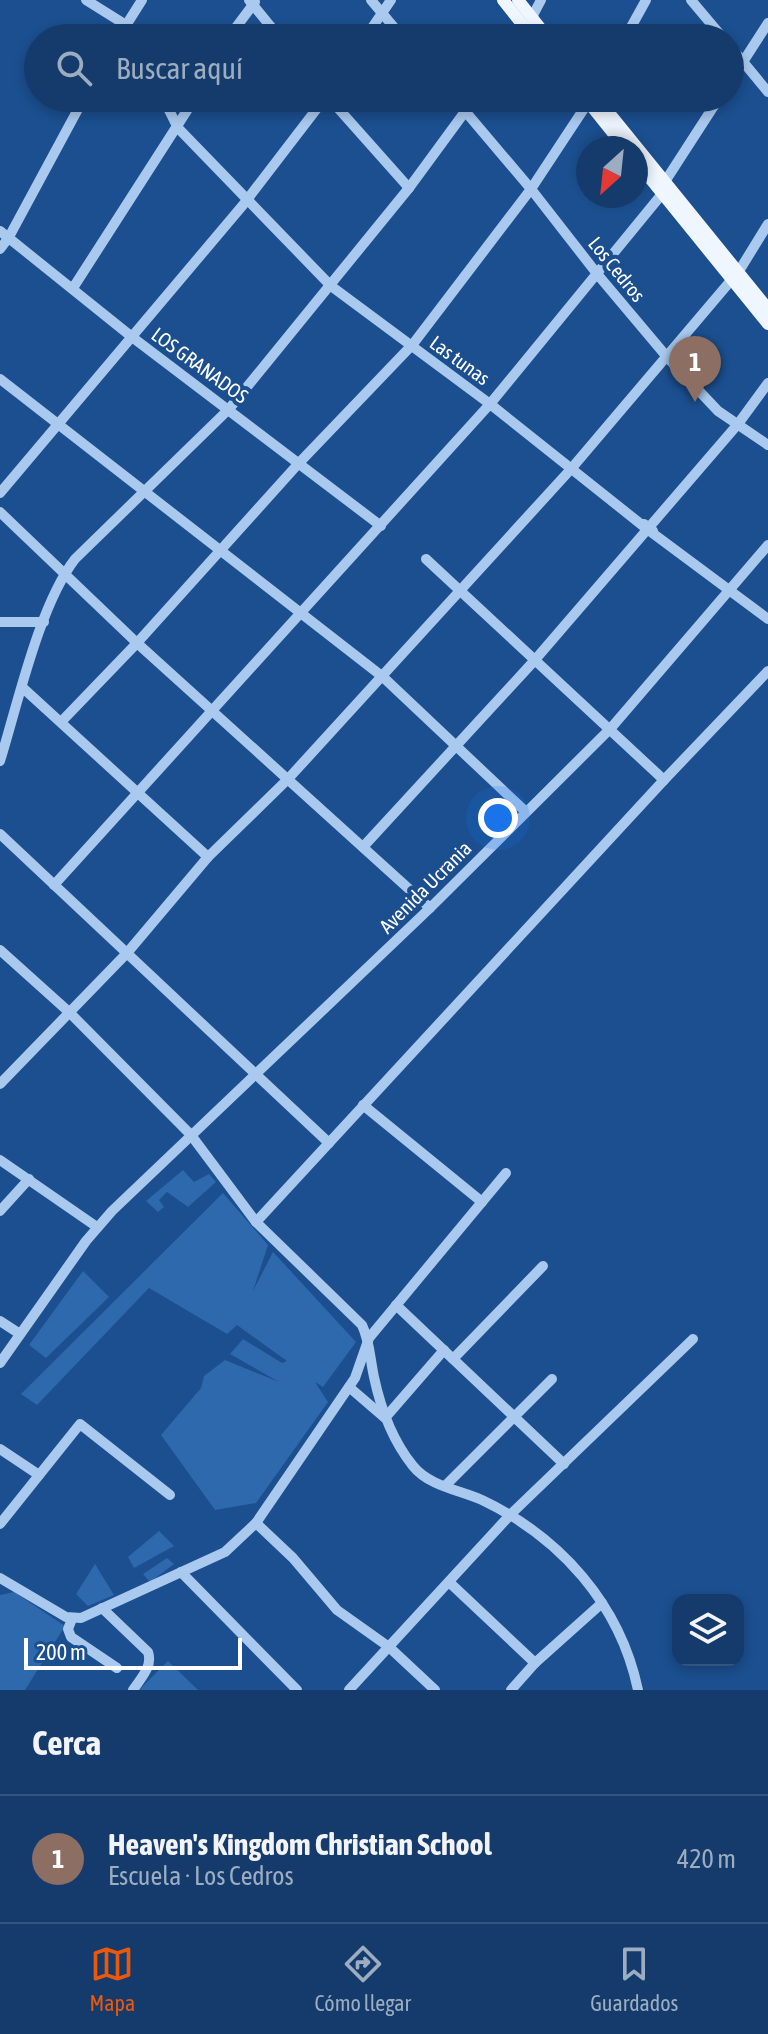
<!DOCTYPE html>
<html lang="es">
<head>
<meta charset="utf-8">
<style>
	:root { --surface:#143b6b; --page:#214673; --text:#f1f3f6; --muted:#9dadc1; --line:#33557e; --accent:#ea580c }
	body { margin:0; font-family:"Asap Condensed",sans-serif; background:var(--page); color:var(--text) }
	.controls { position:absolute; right:24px; bottom:24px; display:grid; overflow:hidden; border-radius:16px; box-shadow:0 4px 12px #0003 }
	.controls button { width:72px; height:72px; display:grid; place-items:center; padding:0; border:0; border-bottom:2px solid var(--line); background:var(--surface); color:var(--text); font:40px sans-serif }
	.compass { position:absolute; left:576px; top:136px; width:72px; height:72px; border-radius:50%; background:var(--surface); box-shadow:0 4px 12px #0003; rotate:207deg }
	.scale { position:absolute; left:24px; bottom:20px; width:218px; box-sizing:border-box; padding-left:8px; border:4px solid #fff; border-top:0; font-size:22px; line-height:28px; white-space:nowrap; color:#fff; -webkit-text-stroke:6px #1b4f8f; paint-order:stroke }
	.you { position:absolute; left:498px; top:818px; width:28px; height:28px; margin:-20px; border:6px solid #fff; border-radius:50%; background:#1a73e8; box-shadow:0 0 0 12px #1a73e833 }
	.badge { display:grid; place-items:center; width:52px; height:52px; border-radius:50%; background:var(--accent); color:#fff; font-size:26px; font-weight:700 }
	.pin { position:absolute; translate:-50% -66px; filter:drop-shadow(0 2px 4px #0008) }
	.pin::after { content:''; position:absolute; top:42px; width:28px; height:24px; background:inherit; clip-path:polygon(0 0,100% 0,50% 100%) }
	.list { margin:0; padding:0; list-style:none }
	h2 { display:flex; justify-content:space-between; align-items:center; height:104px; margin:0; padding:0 32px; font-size:34px }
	h2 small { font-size:26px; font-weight:400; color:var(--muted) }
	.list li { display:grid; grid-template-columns:52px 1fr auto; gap:24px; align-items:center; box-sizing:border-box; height:128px; padding:0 32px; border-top:2px solid var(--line) }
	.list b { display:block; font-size:30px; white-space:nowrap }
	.list p { margin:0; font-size:26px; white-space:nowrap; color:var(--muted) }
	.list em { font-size:26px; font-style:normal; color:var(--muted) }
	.icon { flex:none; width:44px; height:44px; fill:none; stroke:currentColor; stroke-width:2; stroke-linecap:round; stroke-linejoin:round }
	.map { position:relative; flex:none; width:768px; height:1690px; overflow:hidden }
	.search { position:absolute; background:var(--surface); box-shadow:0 4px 12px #0003; left:24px; right:24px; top:24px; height:88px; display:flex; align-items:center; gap:20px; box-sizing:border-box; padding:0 28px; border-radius:44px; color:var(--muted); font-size:30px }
	.sheet { height:232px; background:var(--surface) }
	nav { display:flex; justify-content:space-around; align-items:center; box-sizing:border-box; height:112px; border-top:2px solid var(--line); background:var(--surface); font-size:22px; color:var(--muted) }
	nav a { display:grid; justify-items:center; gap:4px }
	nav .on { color:var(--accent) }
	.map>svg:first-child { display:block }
	.green { fill:#2e69ad }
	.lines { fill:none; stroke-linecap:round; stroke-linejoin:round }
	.minor { stroke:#a9c9ee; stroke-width:10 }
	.major { stroke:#f0f6ff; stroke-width:12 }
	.minor-bridge { stroke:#a9c9ee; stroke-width:10 }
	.labels { text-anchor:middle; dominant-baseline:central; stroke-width:8; stroke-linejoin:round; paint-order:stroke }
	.street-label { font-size:20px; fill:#fff; stroke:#1b4f8f }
</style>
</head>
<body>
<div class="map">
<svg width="768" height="1690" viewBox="0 0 768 1690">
	<rect width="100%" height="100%" fill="#1b4f8f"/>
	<g class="green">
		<polygon points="183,1170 194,1182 209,1174 216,1182 188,1207 167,1192 159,1200 164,1207 158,1212 146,1201"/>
		<polygon points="223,1193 268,1245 253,1291 273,1252 356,1342 323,1387 315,1382 328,1402 256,1503 215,1510 161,1435 201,1388 204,1376 225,1360 279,1382 230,1354 243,1339 282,1363 287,1361 237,1325 227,1334 149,1288 37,1405 21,1394"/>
		<polygon points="83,1271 109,1297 46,1358 29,1345"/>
		<polygon points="159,1531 174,1546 134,1568 128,1557"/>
		<polygon points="167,1558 174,1564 150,1582 143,1574"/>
		<polygon points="95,1564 114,1595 88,1606 76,1594"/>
		<polygon points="14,1592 65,1626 25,1690 0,1690 0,1595"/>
		<polygon points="168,1661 198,1690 139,1690"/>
	</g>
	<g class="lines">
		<g class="minor">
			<polyline points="86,0 126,25 132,38"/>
			<polyline points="249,0 280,38"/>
			<polyline points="371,0 403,38"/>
			<polyline points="691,0 723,38"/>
			<polyline points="118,38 142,0"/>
			<polyline points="228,38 255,2"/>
			<polyline points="365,38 391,0"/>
			<polyline points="521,38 541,0"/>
			<polyline points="625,38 646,0"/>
			<polyline points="730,46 768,92"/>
			<polyline points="730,82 768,23"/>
			<polyline points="163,98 178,128 331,286 490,404 647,529 768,619"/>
			<polyline points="329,98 409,188"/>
			<polyline points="454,98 531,189 598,275 667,357 718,411 768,445"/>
			<polyline points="0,231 132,337 381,526"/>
			<polyline points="0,249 9,237 84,98"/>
			<polyline points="73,288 195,98"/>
			<polyline points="0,379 383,677 526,812"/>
			<polyline points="0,493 243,205 325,98"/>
			<polyline points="0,512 137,643 430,908"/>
			<polyline points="426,559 664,780"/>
			<polyline points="0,622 44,622"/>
			<polyline points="23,688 208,857"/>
			<polyline points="61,722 137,643 299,463 413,344 531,189 591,98"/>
			<path d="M0 761C18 703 39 606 75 559L229 409 409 188 475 98"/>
			<polyline points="0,834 329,1143"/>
			<polyline points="363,847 534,661 738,424 768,383"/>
			<polyline points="54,885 490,404 662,194 666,180 719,98"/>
			<path d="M0 950 69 1012 191 1135 256 1222 362 1325C370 1342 370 1359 374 1377 381 1410 392 1440 413 1466 429 1486 459 1490 482 1500 560 1537 620 1604 638 1690"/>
			<polyline points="0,1084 127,953 208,857 288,779 571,469 739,271 768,224"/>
			<polyline points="363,1105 482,1202"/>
			<polyline points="0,1160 97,1227"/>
			<polyline points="0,1211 29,1179"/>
			<polyline points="256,1222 664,780 768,671"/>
			<polyline points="396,1305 564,1464"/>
			<polyline points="0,1321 20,1334"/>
			<polyline points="453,1359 543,1266"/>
			<polyline points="0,1363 86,1241 112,1211 430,908 611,728 768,545"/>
			<polyline points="349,1387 385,1418 444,1350"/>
			<polyline points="0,1449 39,1475"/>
			<polyline points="445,1486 552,1379"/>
			<polyline points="256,1523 293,1558 337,1610 389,1647 435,1690"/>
			<polyline points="0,1524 80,1424 170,1495"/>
			<polyline points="181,1572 297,1690"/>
			<polyline points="0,1578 66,1617 81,1618 225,1552 256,1523 355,1378 369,1338 506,1173"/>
			<polyline points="449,1582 535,1663"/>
			<path d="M102 1608 148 1652C153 1666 141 1678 133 1690"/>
			<polyline points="72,1619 68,1629 71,1637 117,1668"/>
			<polyline points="349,1690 511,1514 693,1339"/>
			<polyline points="511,1690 535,1663 602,1603"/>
		</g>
		<g class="major">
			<polyline points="503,0 533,38"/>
			<polyline points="518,0 548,38"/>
			<polyline points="585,98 625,148"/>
			<polyline points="597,98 768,309"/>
			<polyline points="636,161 768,324"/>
		</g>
		<polyline class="minor-bridge" points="644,524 653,531"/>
	</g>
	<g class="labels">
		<g class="street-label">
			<text transform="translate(617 269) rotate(51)">Los Cedros</text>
			<text transform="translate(460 360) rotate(36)">Las tunas</text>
			<text transform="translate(200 365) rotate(36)">LOS GRANADOS</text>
			<text transform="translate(425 887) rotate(-45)">Avenida Ucrania</text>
		</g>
	</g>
</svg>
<div class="controls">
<button><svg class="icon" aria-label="layers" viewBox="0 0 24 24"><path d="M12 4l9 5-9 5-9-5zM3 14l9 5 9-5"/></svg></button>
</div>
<svg class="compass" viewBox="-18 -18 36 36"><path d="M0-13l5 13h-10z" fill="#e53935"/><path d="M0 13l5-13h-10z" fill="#9dadc1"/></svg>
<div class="scale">200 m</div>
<div class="you"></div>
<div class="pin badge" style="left:695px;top:402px;background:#8d6e63">1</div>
<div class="search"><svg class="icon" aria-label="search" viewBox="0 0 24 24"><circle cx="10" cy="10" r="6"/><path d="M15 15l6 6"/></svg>Buscar aquí</div>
</div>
<section class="sheet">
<h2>Cerca<small></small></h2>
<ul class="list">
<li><span class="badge" style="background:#8d6e63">1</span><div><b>Heaven's Kingdom Christian School</b><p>Escuela · Los Cedros</p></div><em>420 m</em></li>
</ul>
</section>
<nav>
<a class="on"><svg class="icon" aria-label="map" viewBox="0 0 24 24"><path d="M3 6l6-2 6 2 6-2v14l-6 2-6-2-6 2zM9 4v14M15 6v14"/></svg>Mapa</a>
<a><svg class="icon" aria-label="directions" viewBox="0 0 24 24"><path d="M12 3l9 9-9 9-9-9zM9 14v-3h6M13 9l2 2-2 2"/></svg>Cómo llegar</a>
<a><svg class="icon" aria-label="saved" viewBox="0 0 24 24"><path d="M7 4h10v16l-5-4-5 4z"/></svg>Guardados</a>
</nav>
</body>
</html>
